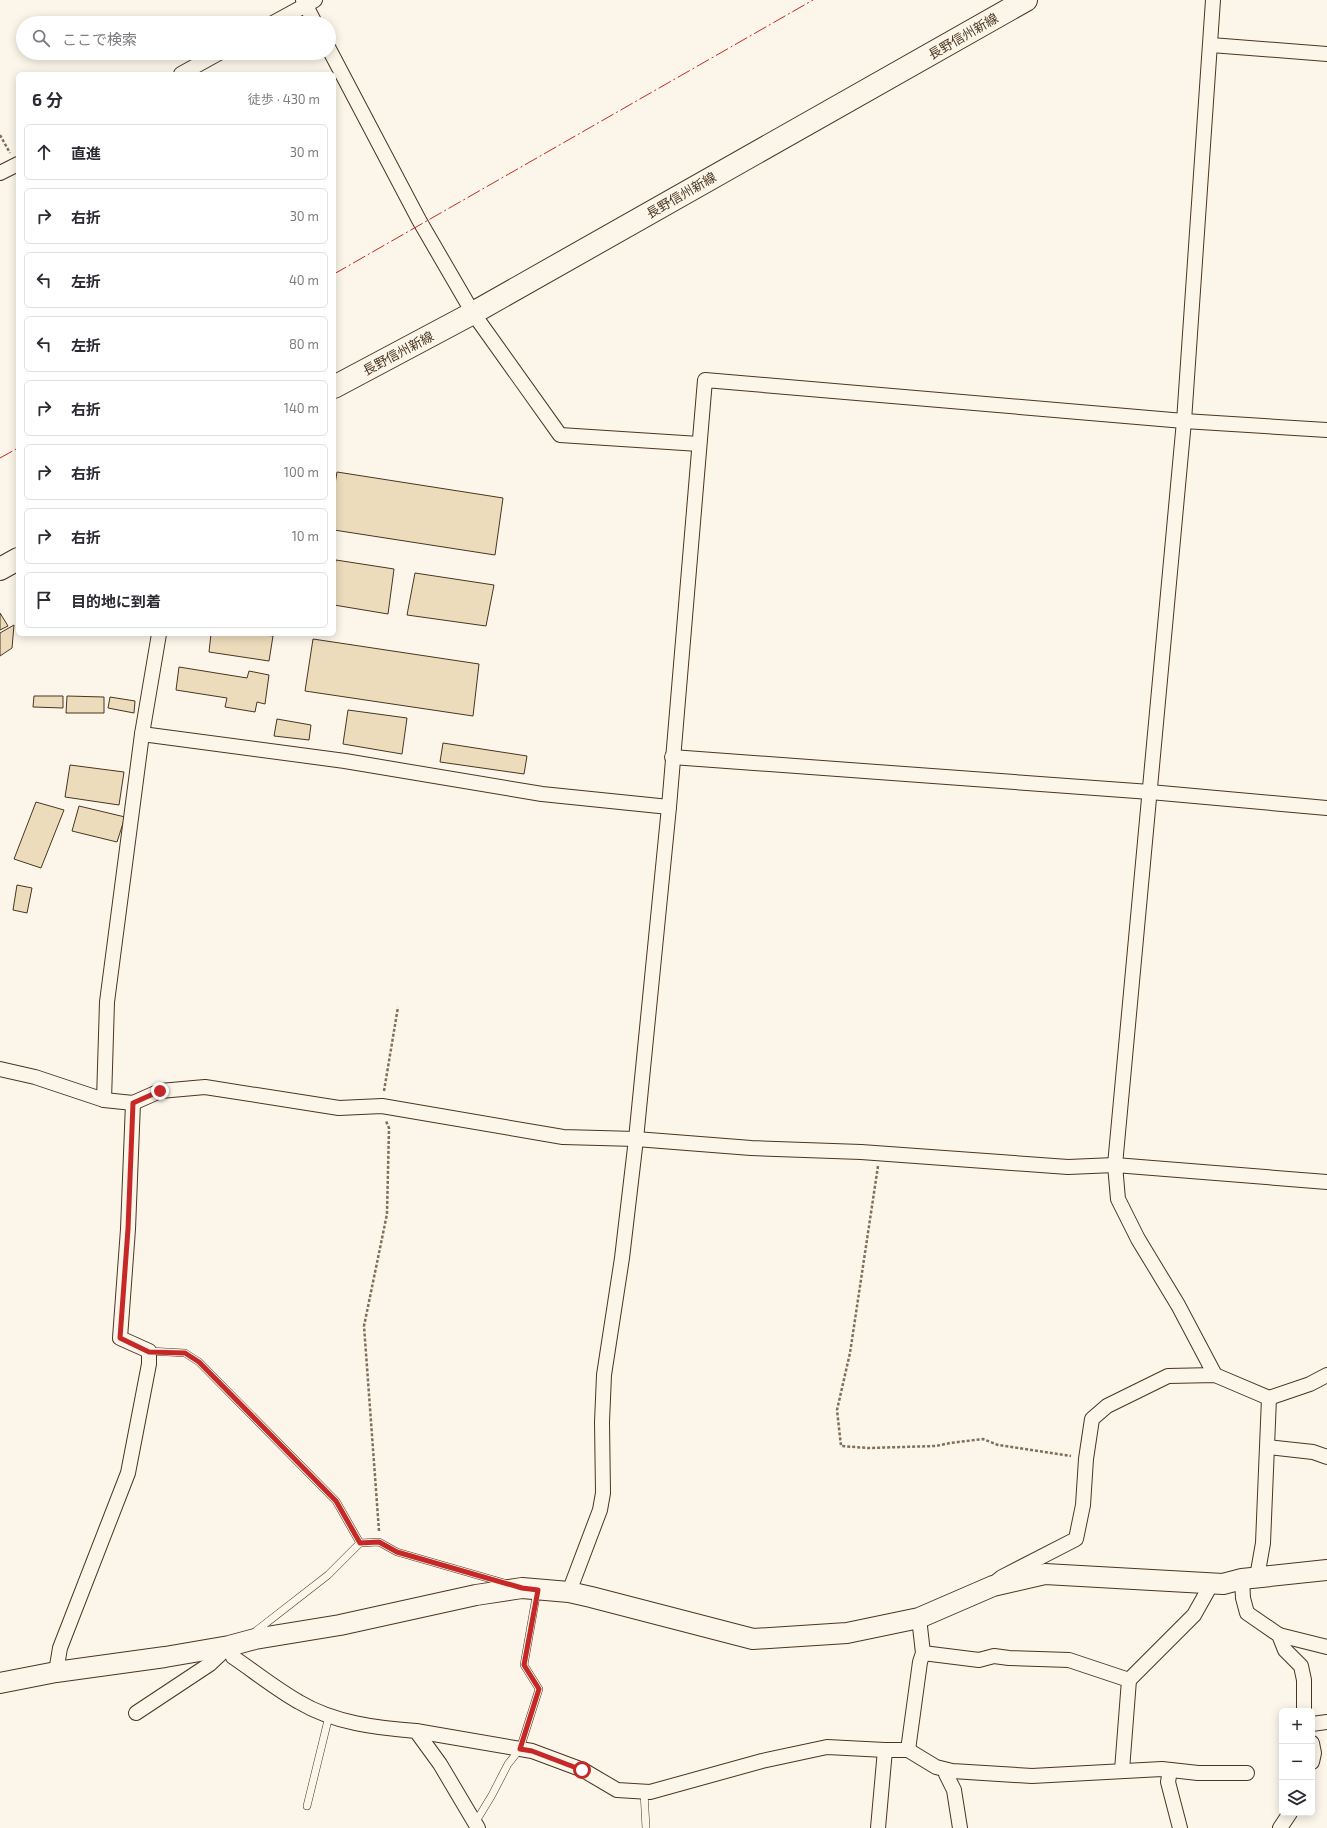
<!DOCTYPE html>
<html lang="ja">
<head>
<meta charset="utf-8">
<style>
	:root { --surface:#fff; --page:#f2f2f3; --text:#2b2b33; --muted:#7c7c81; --line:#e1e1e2 }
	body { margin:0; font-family:"Exo 2","Noto Sans JP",sans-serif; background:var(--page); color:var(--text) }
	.controls { position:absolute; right:12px; bottom:12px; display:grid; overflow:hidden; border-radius:6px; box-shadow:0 2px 10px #0003 }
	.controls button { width:36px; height:36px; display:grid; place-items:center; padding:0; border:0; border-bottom:1px solid var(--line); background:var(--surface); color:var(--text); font:20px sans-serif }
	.stop { position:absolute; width:12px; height:12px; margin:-9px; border:3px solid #c62828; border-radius:50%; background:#fff }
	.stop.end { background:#c62828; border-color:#fff; box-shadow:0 1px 4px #0008 }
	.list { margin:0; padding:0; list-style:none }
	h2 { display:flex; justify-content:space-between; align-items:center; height:52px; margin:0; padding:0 16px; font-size:17px }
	h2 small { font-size:13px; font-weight:400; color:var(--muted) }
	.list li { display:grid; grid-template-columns:26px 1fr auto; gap:12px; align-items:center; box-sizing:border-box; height:56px; margin:0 8px 8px; padding:0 8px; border:1px solid var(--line); border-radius:6px }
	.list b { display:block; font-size:15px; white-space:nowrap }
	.list em { font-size:13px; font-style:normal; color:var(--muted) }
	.icon { flex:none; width:22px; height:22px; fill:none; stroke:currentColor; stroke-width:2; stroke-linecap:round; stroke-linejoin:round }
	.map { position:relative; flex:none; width:1327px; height:1828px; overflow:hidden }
	.search { position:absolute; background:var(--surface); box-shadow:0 2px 10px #0003; left:16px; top:16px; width:320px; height:44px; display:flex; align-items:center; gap:10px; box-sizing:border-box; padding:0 14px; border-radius:22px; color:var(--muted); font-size:15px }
	.panel { position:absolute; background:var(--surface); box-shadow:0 2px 10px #0003; left:16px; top:72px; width:320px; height:564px; border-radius:6px }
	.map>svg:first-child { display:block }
	.building { fill:#ecdcbc; stroke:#4a3520 }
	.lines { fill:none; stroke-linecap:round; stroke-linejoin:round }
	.lane-casing { stroke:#4a3520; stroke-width:8 }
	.street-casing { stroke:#4a3520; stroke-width:16 }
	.secondary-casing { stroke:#4a3520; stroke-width:22 }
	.primary-casing { stroke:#4a3520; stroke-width:24 }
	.path { stroke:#7f6f5c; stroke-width:2.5; stroke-dasharray:3 2; stroke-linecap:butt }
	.lane { stroke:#fbf6e9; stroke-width:7 }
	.street { stroke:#fbf6e9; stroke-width:14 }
	.secondary { stroke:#fbf6e9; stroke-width:20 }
	.primary { stroke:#fbf6e9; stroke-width:22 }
	.power { stroke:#c62828; stroke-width:1; stroke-dasharray:14 3 2 3; stroke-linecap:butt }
	.route { stroke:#c62828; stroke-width:5 }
	.labels { text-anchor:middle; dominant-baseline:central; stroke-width:3; stroke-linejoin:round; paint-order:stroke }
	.street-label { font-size:13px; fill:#4a3520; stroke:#fbf6e9 }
</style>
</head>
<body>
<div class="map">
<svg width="1327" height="1828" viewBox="0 0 1327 1828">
	<rect width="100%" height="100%" fill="#fbf6e9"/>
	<g class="building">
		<polygon points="337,472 503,498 495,555 334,530 334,490"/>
		<polygon points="336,560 394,569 388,614 334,605 334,572"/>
		<polygon points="415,573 494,585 486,626 407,615"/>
		<polygon points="0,613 8,626 0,630"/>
		<polygon points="14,625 12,648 0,656 0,633"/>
		<polygon points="211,634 261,634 273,636 269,661 209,652"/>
		<polygon points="313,639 479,664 473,716 305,691"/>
		<polygon points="179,667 247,678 249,671 269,675 265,704 257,702 255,712 225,707 227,698 176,690"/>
		<polygon points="34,696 63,696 63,708 33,707"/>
		<polygon points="67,696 104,697 104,713 66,713"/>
		<polygon points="110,697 135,701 134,713 108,708"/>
		<polygon points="348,710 407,718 402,754 343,744"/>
		<polygon points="277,719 311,725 309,740 274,736"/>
		<polygon points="443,743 527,756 524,774 440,762"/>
		<polygon points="70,765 124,772 119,805 65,797"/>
		<polygon points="36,802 64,810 41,868 14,859"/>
		<polygon points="79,806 125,817 117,842 72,831"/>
		<polygon points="17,885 32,888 27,913 13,910"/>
	</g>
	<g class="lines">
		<defs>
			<g id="lane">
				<polyline points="149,1351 185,1353 199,1362 336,1501 360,1543 379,1542 397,1552 508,1584"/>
				<polyline points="255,1636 256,1631 328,1575 360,1543"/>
				<polyline points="644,1792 646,1828"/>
				<polyline points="307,1806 329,1716"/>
				<polyline points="475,1823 492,1795 508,1764 520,1749 539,1689 524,1665 537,1591"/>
			</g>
			<g id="street">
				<polyline points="303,0 315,23"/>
				<polyline points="1213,0 1184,421 1115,1165 1118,1199 1138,1239 1178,1305 1215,1375"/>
				<polyline points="273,23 315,0"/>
				<polyline points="1211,45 1327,54"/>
				<polyline points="329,49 419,220 473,313 560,435 699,444"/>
				<polyline points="181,74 219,53"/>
				<polyline points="0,173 18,164"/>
				<polyline points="142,734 345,761 542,794 669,807"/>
				<polyline points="672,757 1150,792 1327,808"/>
				<polyline points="0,1069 35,1077 104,1100 133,1103 160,1091 205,1087 339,1108 382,1106 563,1137 636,1139 751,1148 861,1152 1068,1167 1115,1165 1327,1182"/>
				<polyline points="104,1100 107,1002 142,734 159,634"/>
				<polyline points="1268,1447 1313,1452 1327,1457"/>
				<polyline points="1257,1577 1263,1543 1269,1398 1310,1384 1327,1375"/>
				<polyline points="1242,1579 1243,1598 1247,1613 1279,1635 1285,1650 1301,1666 1304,1680 1304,1711"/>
				<polyline points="997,1581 1002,1577 1076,1539 1083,1505 1086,1459 1092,1419 1107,1406 1168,1376 1215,1375 1269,1398"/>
				<polyline points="569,1592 600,1510 603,1493 602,1422 604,1375 622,1258 636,1139 669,807 705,380 1184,421 1327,430"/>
				<polyline points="1279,1635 1327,1647"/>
				<polyline points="923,1653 979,1660 994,1656 1009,1658 1069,1660 1129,1680 1122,1770"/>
				<polyline points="56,1672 60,1648 128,1473 149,1364 149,1351 120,1338 128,1229 133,1103"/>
				<polyline points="1129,1680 1194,1615 1212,1583"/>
				<path d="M136 1713 210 1664 229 1646 233 1657C255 1672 276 1689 299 1702 334 1723 377 1728 416 1731L440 1764 478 1828"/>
				<polyline points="1312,1724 1327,1722"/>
				<polyline points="416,1731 532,1751 583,1770 617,1790 650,1792 762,1761 827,1747 885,1750"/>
				<polyline points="1312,1743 1314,1753 1312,1762"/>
				<polyline points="908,1750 936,1767 952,1771 1032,1776 1162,1769 1198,1773 1247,1773"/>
				<polyline points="947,1770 946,1774 954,1790 960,1828"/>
				<polyline points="1170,1770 1168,1782 1180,1828"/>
				<polyline points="878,1828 885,1750 908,1750 920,1662 923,1653 919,1618"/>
				<polyline points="1280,1828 1290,1813"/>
			</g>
			<polyline id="secondary" points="0,1683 56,1672 165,1657 229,1646 255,1639 340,1625 476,1595 522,1588 569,1592 591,1597 753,1639 847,1633 919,1618 993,1586 1045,1574 1223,1584 1242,1579 1327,1570"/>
			<g id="primary">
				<polyline points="334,387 473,313 1026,0"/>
				<polyline points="0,569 18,559"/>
			</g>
		</defs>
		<use href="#lane" class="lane-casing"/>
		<use href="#street" class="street-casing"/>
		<use href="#secondary" class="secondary-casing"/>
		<use href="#primary" class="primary-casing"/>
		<g class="path">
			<polyline points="0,135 10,153"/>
			<polyline points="384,1091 398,1007"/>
			<polyline points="878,1166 850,1353 837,1410 841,1446 868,1448 936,1446 950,1443 983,1439 998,1445 1071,1456"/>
			<polyline points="379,1531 364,1326 387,1214 389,1128 386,1121"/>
		</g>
		<use href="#lane" class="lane"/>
		<use href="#street" class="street"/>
		<use href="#secondary" class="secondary"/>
		<use href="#primary" class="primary"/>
		<g class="power">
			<polyline points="334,274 813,0"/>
			<polyline points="0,458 18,448"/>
		</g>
	</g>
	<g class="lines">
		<polyline class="route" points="160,1091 133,1103 128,1229 120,1338 149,1352 185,1353 199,1362 336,1501 360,1543 379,1542 397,1552 522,1588 538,1590 524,1665 539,1689 520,1749 532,1751 582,1770"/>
	</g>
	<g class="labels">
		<g class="street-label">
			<text transform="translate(963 36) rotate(-30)">長野信州新線</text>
			<text transform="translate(681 195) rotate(-30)">長野信州新線</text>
			<text transform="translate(398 353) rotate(-28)">長野信州新線</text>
		</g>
	</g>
</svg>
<div class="controls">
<button>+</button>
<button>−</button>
<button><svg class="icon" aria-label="layers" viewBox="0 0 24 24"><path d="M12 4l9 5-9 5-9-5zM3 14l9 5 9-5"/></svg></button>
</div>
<div class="stop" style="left:582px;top:1770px"></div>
<div class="stop end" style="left:160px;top:1091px"></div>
<div class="search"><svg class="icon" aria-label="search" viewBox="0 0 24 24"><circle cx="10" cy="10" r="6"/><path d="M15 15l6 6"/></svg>ここで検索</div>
<section class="panel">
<h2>6 分<small>徒歩 · 430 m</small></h2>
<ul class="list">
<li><svg class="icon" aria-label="ahead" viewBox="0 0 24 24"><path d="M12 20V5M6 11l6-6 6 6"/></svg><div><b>直進</b></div><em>30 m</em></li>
<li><svg class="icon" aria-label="right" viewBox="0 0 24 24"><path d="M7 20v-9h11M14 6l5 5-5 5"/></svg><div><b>右折</b></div><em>30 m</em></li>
<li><svg class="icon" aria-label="left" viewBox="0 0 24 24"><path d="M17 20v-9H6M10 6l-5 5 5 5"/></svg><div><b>左折</b></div><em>40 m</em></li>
<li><svg class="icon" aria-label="left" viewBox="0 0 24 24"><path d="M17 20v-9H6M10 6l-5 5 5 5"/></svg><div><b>左折</b></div><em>80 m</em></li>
<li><svg class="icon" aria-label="right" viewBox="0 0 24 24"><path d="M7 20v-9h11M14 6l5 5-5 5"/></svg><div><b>右折</b></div><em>140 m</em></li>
<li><svg class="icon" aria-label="right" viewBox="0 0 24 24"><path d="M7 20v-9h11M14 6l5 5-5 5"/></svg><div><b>右折</b></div><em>100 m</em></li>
<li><svg class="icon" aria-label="right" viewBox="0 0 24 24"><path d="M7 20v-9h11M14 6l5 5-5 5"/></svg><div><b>右折</b></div><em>10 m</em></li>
<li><svg class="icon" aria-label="arrive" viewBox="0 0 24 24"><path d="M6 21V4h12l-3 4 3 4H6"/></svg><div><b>目的地に到着</b></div></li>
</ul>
</section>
</div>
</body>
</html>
